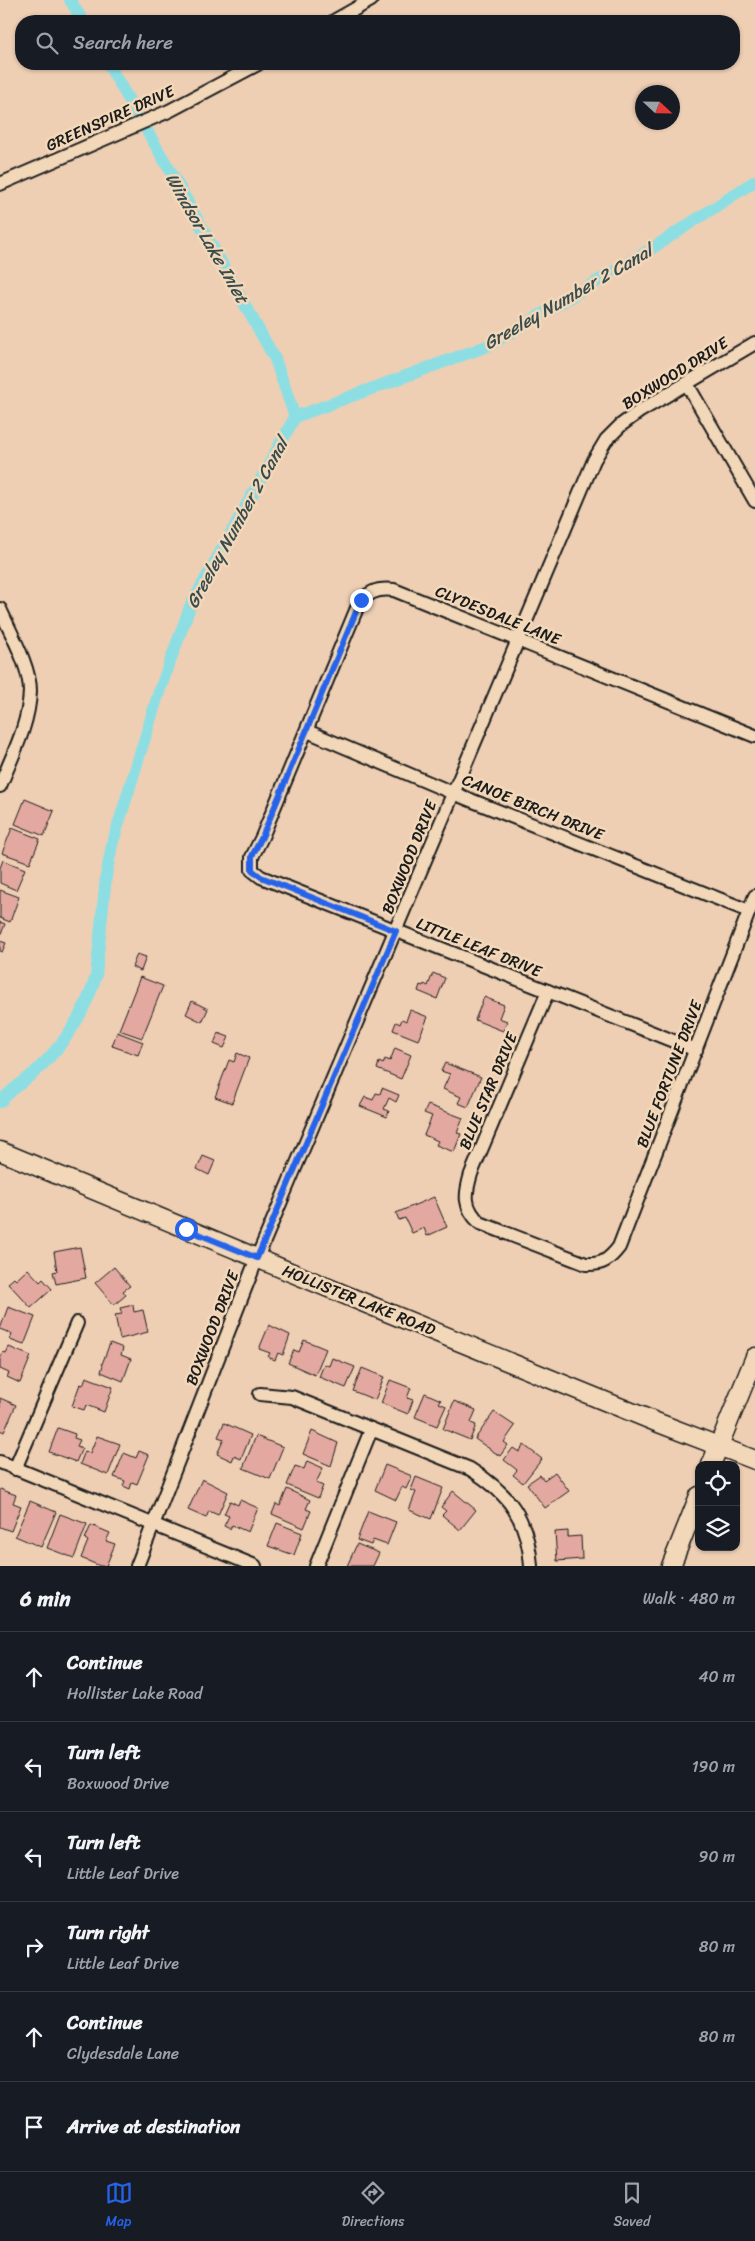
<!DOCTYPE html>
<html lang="en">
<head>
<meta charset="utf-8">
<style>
	:root { --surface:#171b24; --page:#242831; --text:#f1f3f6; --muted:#9ea1a6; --line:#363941; --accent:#2563eb }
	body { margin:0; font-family:Sriracha,sans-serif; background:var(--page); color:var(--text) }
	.controls { position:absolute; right:15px; bottom:15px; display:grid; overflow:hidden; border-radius:10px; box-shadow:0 1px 4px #0004 }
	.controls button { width:45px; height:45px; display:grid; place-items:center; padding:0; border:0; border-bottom:1px solid var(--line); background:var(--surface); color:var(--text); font:25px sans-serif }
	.compass { position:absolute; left:635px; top:85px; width:45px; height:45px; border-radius:50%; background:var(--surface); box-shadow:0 1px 4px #0004; rotate:112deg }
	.stop { position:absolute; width:15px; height:15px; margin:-11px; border:4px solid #2563eb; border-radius:50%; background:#fff }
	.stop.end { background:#2563eb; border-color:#fff; box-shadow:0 1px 5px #0008 }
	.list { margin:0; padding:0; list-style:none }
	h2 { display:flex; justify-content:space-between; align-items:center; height:65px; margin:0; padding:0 20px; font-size:21px }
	h2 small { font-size:16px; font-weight:400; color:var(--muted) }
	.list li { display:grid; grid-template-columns:32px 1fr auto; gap:15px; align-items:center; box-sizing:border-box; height:90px; padding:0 20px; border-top:1px solid var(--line) }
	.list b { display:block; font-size:19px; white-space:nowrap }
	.list p { margin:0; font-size:16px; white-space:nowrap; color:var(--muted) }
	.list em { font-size:16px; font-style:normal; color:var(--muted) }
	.icon { flex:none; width:28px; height:28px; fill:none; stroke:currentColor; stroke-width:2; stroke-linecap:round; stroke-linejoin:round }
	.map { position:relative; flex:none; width:755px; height:1566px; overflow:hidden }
	.search { position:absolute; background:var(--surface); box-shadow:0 1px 4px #0004; left:15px; right:15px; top:15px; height:55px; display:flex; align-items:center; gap:12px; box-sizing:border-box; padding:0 18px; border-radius:20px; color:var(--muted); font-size:19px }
	.sheet { height:605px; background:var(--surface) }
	nav { display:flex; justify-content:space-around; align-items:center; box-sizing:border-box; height:70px; border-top:1px solid var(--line); background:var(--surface); font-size:14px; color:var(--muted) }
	nav a { display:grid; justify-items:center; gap:2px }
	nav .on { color:var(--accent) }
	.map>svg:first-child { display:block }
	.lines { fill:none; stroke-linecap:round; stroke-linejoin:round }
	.canal { stroke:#8ddee3; stroke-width:12 }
	.building { fill:#e3a9a0; stroke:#1c1c1c }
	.street-casing { stroke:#1c1c1c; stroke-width:16 }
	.secondary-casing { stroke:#1c1c1c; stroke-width:21 }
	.street { stroke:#f2d8b9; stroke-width:12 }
	.secondary { stroke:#f2d8b9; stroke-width:18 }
	.route { stroke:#2563eb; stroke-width:6 }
	.labels { text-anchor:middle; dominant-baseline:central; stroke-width:5; stroke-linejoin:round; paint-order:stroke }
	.street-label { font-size:16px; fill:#1c1c1c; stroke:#f2d8b9 }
	.water-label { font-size:18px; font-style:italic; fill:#384c4e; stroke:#f2d8b9 }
</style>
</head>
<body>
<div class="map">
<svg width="755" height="1566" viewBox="0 0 755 1566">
	<rect width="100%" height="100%" fill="#efcfb4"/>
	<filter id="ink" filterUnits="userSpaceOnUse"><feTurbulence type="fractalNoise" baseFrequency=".02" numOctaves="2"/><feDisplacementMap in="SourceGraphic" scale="10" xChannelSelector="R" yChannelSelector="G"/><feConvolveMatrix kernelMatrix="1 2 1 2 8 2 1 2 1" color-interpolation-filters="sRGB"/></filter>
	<g filter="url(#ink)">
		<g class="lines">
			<g class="canal">
				<polyline points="70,0 83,21"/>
				<polyline points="108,64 171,172 275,359 295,417"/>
				<path d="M0 1102C10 1091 23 1082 35 1072 64 1045 85 1014 96 976L106 876 112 845 159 692 190 607 295 417 490 345 648 251 755 181"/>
			</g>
		</g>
		<g class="building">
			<polygon points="25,799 54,811 44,836 15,824"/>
			<polygon points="12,828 40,839 30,863 2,853"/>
			<polygon points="3,860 25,869 16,890 0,883 0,868"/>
			<polygon points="0,890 19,897 10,922 0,918"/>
			<polygon points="0,922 5,924 0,937"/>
			<polygon points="0,941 6,943 2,952 0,951"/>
			<polygon points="137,954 146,957 141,971 132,967"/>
			<polygon points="433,973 445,978 437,999 418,991 420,985 423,986 424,984 428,986"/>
			<polygon points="140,977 163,986 142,1038 119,1030"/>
			<polygon points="484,997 504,1005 499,1018 507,1021 503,1031 475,1020"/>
			<polygon points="192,1001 208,1009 202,1022 186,1014"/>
			<polygon points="410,1010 428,1017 418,1040 393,1030 396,1022 400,1024 402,1019 406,1021"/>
			<polygon points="117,1032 143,1042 138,1055 112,1046"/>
			<polygon points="218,1033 229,1037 224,1048 214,1044"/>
			<polygon points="395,1048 411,1055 401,1079 377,1069 379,1062 383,1064 385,1059 390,1061"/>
			<polygon points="237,1053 249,1058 232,1103 215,1097 229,1060 234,1062"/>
			<polygon points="445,1063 481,1077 468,1107 458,1103 461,1097 443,1089 450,1074 441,1071"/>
			<polygon points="382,1088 399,1095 396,1102 389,1098 384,1109 389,1111 387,1117 360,1106 365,1097 373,1100 376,1093 380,1094"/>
			<polygon points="428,1105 463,1118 457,1133 461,1134 454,1152 436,1145 438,1141 424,1135 432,1116 424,1113"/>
			<polygon points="203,1156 215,1161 209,1175 197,1169"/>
			<polygon points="434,1197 447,1227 427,1236 424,1228 412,1233 405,1218 399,1220 396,1213"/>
			<polygon points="80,1247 86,1278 56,1284 53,1272 57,1271 54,1252"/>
			<polygon points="114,1267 130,1286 123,1291 126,1295 114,1305 95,1283"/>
			<polygon points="28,1269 40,1282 43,1279 52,1289 31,1308 8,1283 14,1278 16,1280"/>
			<polygon points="133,1305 134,1312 143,1310 148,1332 120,1339 115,1315 122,1314 120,1308"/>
			<polygon points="8,1307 35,1317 24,1345 10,1340 12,1334 0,1329"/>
			<polygon points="269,1325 290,1335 283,1355 278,1353 275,1360 268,1357 270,1353 259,1349"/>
			<polygon points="304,1340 326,1349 315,1375 288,1363 294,1350 299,1352"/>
			<polygon points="110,1343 123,1348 121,1355 131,1359 123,1381 101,1372 103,1365 102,1364"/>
			<polygon points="9,1347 31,1356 20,1383 7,1377 9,1373 0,1369 0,1360 3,1352 6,1353"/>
			<polygon points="332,1358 355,1367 346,1388 319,1377 324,1364 329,1366"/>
			<polygon points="362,1368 384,1377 375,1400 353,1391"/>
			<polygon points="86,1377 113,1387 104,1412 86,1405 84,1410 72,1406 80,1384 83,1385"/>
			<polygon points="390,1380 411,1388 407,1398 413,1400 408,1414 381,1403"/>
			<polygon points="425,1393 441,1400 439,1403 446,1406 437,1426 415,1417"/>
			<polygon points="0,1398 16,1405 4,1432 0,1430"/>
			<polygon points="454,1401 476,1410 471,1423 476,1425 470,1440 443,1429"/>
			<polygon points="494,1412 515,1426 504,1442 508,1445 500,1456 475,1439"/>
			<polygon points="224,1423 251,1435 241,1459 234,1456 232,1461 217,1454 224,1439 218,1437"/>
			<polygon points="58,1428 75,1434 74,1438 80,1440 77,1446 82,1448 76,1462 49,1452"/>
			<polygon points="312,1431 338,1443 331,1466 303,1454"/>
			<polygon points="97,1436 120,1444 108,1475 80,1464 85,1451 90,1453"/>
			<polygon points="256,1436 283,1447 270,1479 243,1468"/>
			<polygon points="524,1445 542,1459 523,1483 513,1475 517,1470 504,1460 513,1448 519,1452"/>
			<polygon points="139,1451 149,1455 137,1484 132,1482 130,1489 123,1486 125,1481 114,1477 124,1453 136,1458"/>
			<polygon points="307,1461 323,1468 316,1483 323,1486 318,1498 287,1485 295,1466 304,1469"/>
			<polygon points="385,1465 412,1476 406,1489 402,1487 396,1500 375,1490"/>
			<polygon points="555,1472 569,1491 545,1508 527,1484 540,1475 544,1480"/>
			<polygon points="416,1477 443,1488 431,1519 409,1510 416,1492 411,1490"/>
			<polygon points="202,1479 228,1492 218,1515 209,1511 206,1518 188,1510"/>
			<polygon points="0,1489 16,1495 13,1503 21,1506 11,1531 0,1527"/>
			<polygon points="287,1489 310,1500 306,1509 311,1511 304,1528 272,1514 276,1504 280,1506"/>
			<polygon points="453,1491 476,1510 460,1530 442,1515 446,1511 441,1507"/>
			<polygon points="240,1500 258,1508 248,1532 232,1525 230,1529 224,1526 229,1516 224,1514 230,1501 238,1505"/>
			<polygon points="30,1501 56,1512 41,1547 15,1536"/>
			<polygon points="368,1511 396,1522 387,1545 373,1540 371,1545 357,1540"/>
			<polygon points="60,1514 87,1524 74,1558 47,1548"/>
			<polygon points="277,1523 302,1533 294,1555 268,1546"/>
			<polygon points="91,1525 110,1533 106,1541 115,1544 106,1566 100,1566 81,1558 88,1541 85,1539"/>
			<polygon points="568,1531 568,1537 581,1536 582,1559 557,1561 555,1532"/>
			<polygon points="357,1544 379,1553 373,1566 347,1566"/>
		</g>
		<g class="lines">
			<defs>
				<g id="street">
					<polyline points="334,21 371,0"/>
					<polyline points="0,184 169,111 258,64"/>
					<polyline points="687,384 755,501"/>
					<path d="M0 609C10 632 30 666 30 691 29 725 12 756 0 786"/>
					<polyline points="307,731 453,793 749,911"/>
					<path d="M548 991 471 1174C465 1194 463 1207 480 1223L586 1264C602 1265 609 1260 619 1247L755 896"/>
					<path d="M696 1050 261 877 252 870V857L262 837 357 608C366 592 377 588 394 590L755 736"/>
					<path d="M260 1394 292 1397 470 1469C509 1493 528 1519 531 1566"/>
					<polyline points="0,1462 255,1566"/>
					<polyline points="15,1469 77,1323"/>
					<polyline points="137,1566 257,1258 594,460 606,440 621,425 640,411 755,343"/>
					<polyline points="316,1566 371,1430"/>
				</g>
				<g id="secondary">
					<polyline points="0,1151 367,1304 656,1422 755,1460"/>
					<polyline points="711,1465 755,1357"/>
					<polyline points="671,1566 699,1496"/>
				</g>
			</defs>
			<use href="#street" class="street-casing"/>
			<use href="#secondary" class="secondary-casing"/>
			<use href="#street" class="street"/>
			<use href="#secondary" class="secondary"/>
		</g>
	</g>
	<g class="lines" filter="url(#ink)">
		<polyline class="route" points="186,1229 257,1258 396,931 261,877 252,870 252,856 262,837 361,600"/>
	</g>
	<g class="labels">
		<g class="street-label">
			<text transform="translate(110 118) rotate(-24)">GREENSPIRE DRIVE</text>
			<text transform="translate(675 373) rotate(-32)">BOXWOOD DRIVE</text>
			<text transform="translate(498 615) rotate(22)">CLYDESDALE LANE</text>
			<text transform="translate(533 807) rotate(22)">CANOE BIRCH DRIVE</text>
			<text transform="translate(409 857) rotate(-68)">BOXWOOD DRIVE</text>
			<text transform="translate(479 947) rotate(22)">LITTLE LEAF DRIVE</text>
			<text transform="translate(669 1074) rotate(-69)">BLUE FORTUNE DRIVE</text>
			<text transform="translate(488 1091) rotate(-67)">BLUE STAR DRIVE</text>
			<text transform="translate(359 1300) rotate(22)">HOLLISTER LAKE ROAD</text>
			<text transform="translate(212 1328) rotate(-69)">BOXWOOD DRIVE</text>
		</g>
		<g class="water-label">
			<text transform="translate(207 238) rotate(60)">Windsor Lake Inlet</text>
			<text transform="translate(568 297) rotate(-30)">Greeley Number 2 Canal</text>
			<text transform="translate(237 523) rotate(-61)">Greeley Number 2 Canal</text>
		</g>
	</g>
</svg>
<div class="controls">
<button><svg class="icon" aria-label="locate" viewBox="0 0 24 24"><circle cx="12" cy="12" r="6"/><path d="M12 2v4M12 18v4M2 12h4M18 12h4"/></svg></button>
<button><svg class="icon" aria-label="layers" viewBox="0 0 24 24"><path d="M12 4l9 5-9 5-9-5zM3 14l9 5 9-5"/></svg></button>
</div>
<svg class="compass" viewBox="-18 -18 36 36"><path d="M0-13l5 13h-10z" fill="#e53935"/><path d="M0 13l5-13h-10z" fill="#9ea1a6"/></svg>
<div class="stop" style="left:186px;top:1229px"></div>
<div class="stop end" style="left:361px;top:600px"></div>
<div class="search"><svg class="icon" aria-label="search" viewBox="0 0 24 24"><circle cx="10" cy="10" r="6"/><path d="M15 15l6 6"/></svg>Search here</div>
</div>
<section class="sheet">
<h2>6 min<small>Walk · 480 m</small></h2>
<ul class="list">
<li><svg class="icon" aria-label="ahead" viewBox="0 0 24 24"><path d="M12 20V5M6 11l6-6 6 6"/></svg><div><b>Continue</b><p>Hollister Lake Road</p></div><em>40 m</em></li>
<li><svg class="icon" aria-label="left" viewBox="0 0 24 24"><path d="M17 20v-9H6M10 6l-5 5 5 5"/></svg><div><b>Turn left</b><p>Boxwood Drive</p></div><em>190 m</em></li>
<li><svg class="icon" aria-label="left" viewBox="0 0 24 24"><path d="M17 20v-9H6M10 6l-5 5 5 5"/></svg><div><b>Turn left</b><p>Little Leaf Drive</p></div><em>90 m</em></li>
<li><svg class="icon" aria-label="right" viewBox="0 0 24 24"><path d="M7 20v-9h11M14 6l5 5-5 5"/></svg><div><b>Turn right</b><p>Little Leaf Drive</p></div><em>80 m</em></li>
<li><svg class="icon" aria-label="ahead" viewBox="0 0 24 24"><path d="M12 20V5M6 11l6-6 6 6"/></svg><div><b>Continue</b><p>Clydesdale Lane</p></div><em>80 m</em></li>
<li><svg class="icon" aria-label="arrive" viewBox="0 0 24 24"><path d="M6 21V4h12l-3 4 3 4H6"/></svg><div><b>Arrive at destination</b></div></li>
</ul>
</section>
<nav>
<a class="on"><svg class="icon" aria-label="map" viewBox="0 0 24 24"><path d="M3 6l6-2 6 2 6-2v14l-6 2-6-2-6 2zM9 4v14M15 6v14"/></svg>Map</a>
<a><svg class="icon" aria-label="directions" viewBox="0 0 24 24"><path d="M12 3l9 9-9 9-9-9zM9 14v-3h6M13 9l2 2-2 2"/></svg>Directions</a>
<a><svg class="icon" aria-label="saved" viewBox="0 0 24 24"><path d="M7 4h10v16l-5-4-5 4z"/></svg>Saved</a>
</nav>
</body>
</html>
